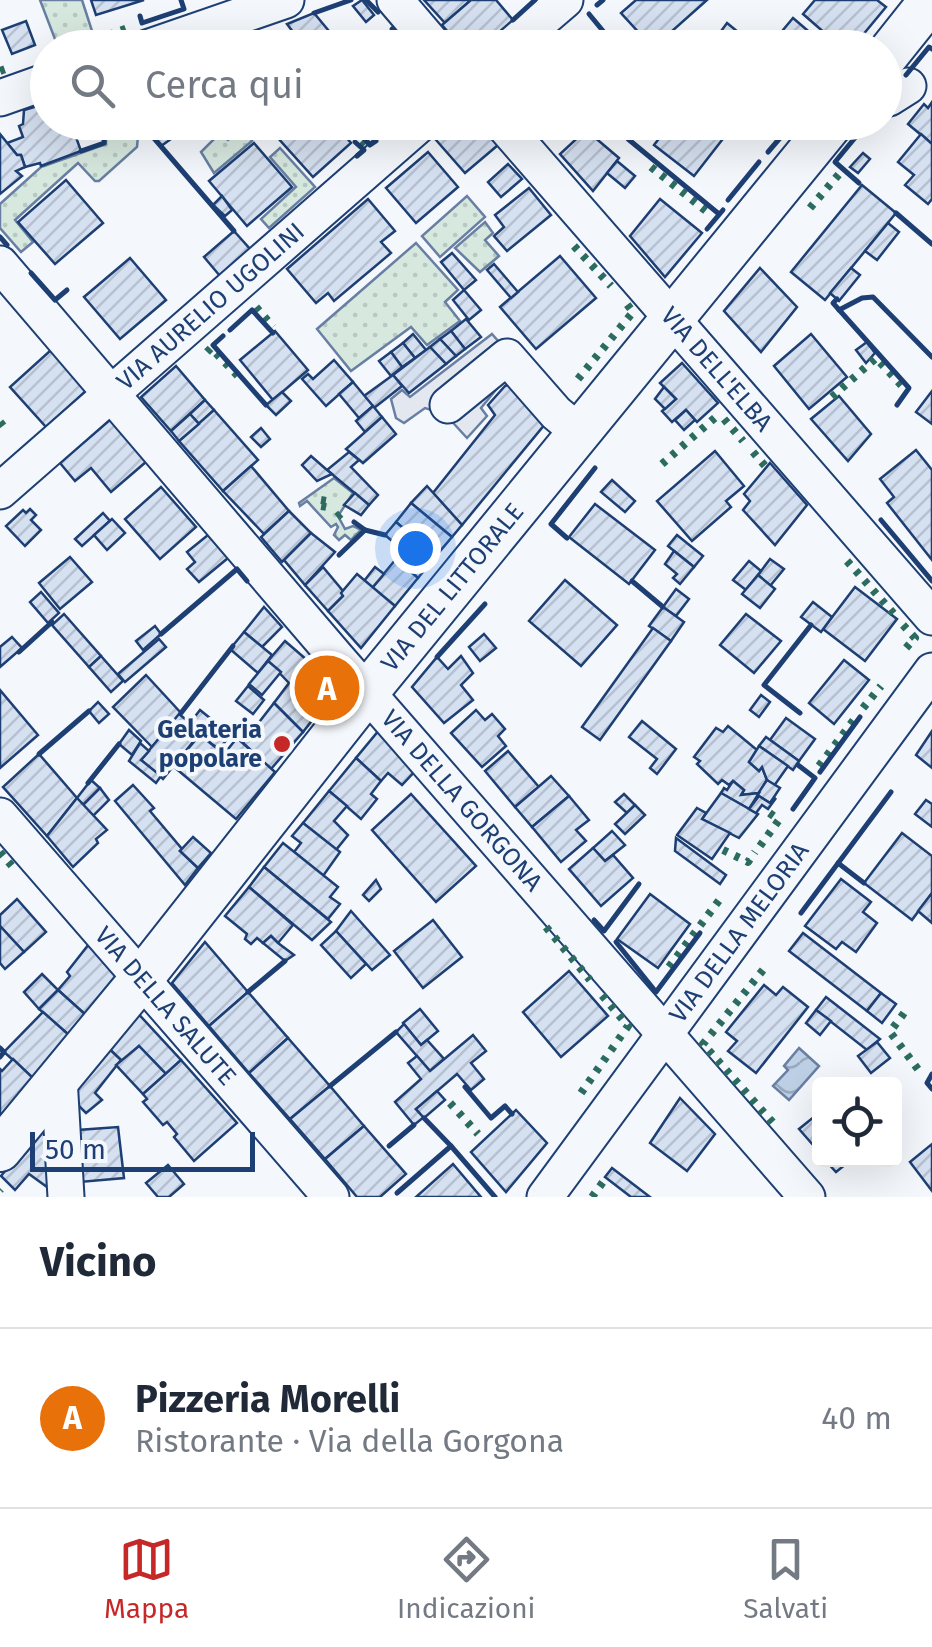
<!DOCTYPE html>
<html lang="it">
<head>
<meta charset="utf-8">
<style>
	:root { --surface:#fff; --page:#f2f2f3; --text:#1f2937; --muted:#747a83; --line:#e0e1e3; --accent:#c62828 }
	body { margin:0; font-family:"Fira Sans",sans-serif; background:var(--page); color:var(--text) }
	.controls { position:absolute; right:30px; bottom:30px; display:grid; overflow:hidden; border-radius:10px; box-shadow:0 10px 40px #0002 }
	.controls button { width:90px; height:90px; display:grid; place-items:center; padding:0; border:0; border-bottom:2px solid var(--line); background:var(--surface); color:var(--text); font:50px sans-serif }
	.scale { position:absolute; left:30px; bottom:25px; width:225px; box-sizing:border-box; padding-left:10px; border:5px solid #1d3f73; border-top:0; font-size:28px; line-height:35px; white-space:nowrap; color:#1d3f73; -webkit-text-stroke:8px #f4f7fb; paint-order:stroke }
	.you { position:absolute; left:415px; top:548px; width:35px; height:35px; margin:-25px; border:8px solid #fff; border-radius:50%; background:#1a73e8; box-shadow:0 0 0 15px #1a73e833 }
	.badge { display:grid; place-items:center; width:65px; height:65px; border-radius:50%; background:var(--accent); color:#fff; font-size:32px; font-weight:700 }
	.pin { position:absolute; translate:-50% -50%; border:5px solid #fff; box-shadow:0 2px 10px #0006 }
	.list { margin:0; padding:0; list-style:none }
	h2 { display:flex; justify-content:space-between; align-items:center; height:130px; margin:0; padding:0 40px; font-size:42px }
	h2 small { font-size:32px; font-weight:400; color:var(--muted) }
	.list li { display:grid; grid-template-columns:65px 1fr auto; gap:30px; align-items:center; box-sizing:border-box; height:180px; padding:0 40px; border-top:2px solid var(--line) }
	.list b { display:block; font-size:38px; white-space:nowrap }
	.list p { margin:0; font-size:32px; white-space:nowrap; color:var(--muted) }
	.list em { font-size:32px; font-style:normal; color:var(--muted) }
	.icon { flex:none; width:55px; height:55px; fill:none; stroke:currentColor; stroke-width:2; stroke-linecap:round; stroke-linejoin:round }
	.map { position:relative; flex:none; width:932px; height:1197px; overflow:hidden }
	.search { position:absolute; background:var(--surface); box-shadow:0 10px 40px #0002; left:30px; right:30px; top:30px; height:110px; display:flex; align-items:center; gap:25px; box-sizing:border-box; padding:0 35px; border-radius:55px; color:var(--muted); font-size:38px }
	.sheet { height:310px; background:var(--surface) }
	nav { display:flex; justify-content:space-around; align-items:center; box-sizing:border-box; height:140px; border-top:2px solid var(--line); background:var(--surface); font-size:28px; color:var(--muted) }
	nav a { display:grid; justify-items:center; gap:5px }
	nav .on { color:var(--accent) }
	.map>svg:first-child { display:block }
	.garden { fill:url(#garden-dots); stroke:#687fa3; stroke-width:2.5 }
	.parking { fill:#e3e8f0; stroke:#687fa3; stroke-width:2.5 }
	.water { fill:url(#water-waves); stroke:#687fa3; stroke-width:2.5 }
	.building { fill:url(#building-hatch); stroke:#1d3f73; stroke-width:2.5 }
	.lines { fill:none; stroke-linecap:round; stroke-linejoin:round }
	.minor-casing { stroke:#1d3f73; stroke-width:39 }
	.major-casing { stroke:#1d3f73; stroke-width:46 }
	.minor { stroke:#f4f7fb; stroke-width:35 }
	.major { stroke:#f4f7fb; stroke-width:42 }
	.hedge { stroke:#2c6c60; stroke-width:8; stroke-dasharray:5 8; stroke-linecap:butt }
	.wall { stroke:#1d3f73; stroke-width:5 }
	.poi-dot { fill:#c62828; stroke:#f4f7fb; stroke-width:4 }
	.labels { text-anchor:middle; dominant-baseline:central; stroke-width:8; stroke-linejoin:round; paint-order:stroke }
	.street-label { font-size:25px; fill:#1d3f73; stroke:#f4f7fb }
	.poi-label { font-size:25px; font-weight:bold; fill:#1d3f73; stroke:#f4f7fb; text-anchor:end }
</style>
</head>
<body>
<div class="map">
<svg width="932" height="1197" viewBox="0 0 932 1197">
	<defs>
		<pattern id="garden-dots" width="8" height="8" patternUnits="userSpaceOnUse" patternTransform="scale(2.5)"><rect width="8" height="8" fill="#d7e8df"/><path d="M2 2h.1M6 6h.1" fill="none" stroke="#b8c8c3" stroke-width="1.8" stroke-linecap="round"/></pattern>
		<pattern id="water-waves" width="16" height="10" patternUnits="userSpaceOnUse" patternTransform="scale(2.5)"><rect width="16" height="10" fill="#bed0e5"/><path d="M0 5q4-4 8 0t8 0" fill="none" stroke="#9aaabe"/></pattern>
		<pattern id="building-hatch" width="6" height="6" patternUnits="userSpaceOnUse" patternTransform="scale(2.5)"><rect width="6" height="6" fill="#d5e0f0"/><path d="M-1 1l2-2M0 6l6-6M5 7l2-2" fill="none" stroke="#b6c1d1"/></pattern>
	</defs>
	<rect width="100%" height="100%" fill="#f4f7fb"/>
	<g class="garden">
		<polygon points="40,0 82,0 93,34 58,47"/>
		<polygon points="126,122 138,136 137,147 99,181 95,181 78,163 15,220 33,242 21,252 0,228 0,204 41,167 106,144 106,124"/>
		<polygon points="241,129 252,141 214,173 201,152 219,134 228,140"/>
		<polygon points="280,148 315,187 269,228 261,219 296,187 270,157"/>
		<polygon points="467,196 485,217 440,257 422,236"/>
		<polygon points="485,222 493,233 485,240 499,256 480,272 455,248"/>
		<polygon points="416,243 458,290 445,302 460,321 427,345 411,327 351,371 317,329"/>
		<polygon points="334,478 353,493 338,516 345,529 353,526 361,530 351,540 345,535 339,540 334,535 338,527 336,524 331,527 307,501 300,506 299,503"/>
	</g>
	<polygon class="parking" points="492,334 525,372 504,380 481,408 487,416 467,438 445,414 425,408 404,423 396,418 391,399 402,390 410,397"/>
	<polygon class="water" points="799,1048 819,1066 789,1100 773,1086 788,1070 784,1066"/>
	<g class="building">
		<polygon points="91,0 144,0 96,15"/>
		<polygon points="362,0 374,15 366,22 353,6"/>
		<polygon points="424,0 471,0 445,23"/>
		<polygon points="471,0 496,0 513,20 481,48 462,48 442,25"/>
		<polygon points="636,0 707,0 653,48 621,13"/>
		<polygon points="815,0 877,0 886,7 852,48 842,48 803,14"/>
		<polygon points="314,13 343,48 305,48 287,24"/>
		<polygon points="793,18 828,48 768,48"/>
		<polygon points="26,21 35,45 12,54 2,30"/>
		<polygon points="727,23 738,32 727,47 716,38"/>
		<polygon points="711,34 727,47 726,48 700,48"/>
		<polygon points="932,102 932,144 908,124 924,104 928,108"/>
		<polygon points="48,103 48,122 84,122 85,126 73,129 81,151 41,166 40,163 25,167 21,155 17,155 7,143 23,137 19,126 23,124 24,110"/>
		<polygon points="315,122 333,122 351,143 313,177 278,138 295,123 304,133"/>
		<polygon points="457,122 479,122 498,145 465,173 436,140"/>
		<polygon points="672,122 736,122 694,176 654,145"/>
		<polygon points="161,124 171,139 161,146 149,132"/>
		<polygon points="586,130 619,158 593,191 560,154"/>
		<polygon points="0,134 17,155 21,155 25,167 16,171 22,176 0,194"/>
		<polygon points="921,134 932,144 932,199 928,204 905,185 914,175 898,162"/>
		<polygon points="254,143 292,187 247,226 209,181"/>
		<polygon points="428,152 458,187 416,223 386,188"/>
		<polygon points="863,153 870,159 858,173 850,167"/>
		<polygon points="617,161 635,176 625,188 607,173"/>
		<polygon points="508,164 522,179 501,197 488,182"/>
		<polygon points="66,180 103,223 55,264 18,222"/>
		<polygon points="862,185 896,213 825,300 791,272"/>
		<polygon points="529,188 551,215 507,251 494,236 504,227 495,215"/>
		<polygon points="222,196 232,210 225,216 213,205"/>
		<polygon points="368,199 395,231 381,242 391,253 334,301 328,293 316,303 287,269"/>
		<polygon points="660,199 702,233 665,277 630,236"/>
		<polygon points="888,223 899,232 877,260 865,251"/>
		<polygon points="234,231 250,249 220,276 204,257"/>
		<polygon points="452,253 476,280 464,290 441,262"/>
		<polygon points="560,256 596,298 536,349 500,307"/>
		<polygon points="130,258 166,300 120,339 84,297"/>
		<polygon points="494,264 518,292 511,298 487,270"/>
		<polygon points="760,268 797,307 761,352 724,311"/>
		<polygon points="851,268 860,275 839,301 830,293"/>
		<polygon points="464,290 481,310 469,320 453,300"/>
		<polygon points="466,319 481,337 465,349 451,331"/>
		<polygon points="275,331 308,370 273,400 240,360"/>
		<polygon points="451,331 465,349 456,356 440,339"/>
		<polygon points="413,334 426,350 415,358 403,343"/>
		<polygon points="811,334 847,377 809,409 774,366"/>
		<polygon points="440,339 456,356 446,364 430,347"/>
		<polygon points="867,342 875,353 866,363 856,350"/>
		<polygon points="403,343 415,358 402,367 391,352"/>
		<polygon points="430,347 446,364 409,393 393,375"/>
		<polygon points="51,350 87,390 46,427 10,387"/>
		<polygon points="391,352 402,367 391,376 379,361"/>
		<polygon points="334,360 353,382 326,406 302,379 308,374 313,379"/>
		<polygon points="682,363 718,403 697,422 686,410 672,422 662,411 676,399 660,383"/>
		<polygon points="176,366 205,400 171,431 141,397"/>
		<polygon points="393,375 402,386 374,408 364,396"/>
		<polygon points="353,382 373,406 359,418 339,394"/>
		<polygon points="512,383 550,418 462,525 433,493 495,415 488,405 505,386"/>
		<polygon points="664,387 676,399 665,409 655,399"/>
		<polygon points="932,391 932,424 916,412"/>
		<polygon points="282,392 291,401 276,415 266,405"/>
		<polygon points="839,396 871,434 848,461 811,419"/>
		<polygon points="205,400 214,410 199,424 190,414"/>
		<polygon points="373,406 382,417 365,432 356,421"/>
		<polygon points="214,410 258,460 223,491 179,441"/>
		<polygon points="686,410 695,420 684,430 675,420"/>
		<polygon points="190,414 199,424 179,441 171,431"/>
		<polygon points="382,417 396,434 363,463 346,449"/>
		<polygon points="111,419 147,461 111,492 91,468 75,481 60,463"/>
		<polygon points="261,428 270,439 261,447 251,437"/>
		<polygon points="916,450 932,470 932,560 887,503 894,497 880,479"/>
		<polygon points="715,451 744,486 726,501 731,507 692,541 657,501"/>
		<polygon points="349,452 359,460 351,467 378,495 369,505 327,470"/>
		<polygon points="311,456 327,470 332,474 317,481 302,465"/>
		<polygon points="770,463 807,505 775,545 743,510 750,501 744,494"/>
		<polygon points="251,466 289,511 264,534 223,491"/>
		<polygon points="612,480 635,501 625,512 601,492"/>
		<polygon points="427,486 462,525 452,537 411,503"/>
		<polygon points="161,487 196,527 160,559 125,519"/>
		<polygon points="355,493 369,505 361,515 344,505"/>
		<polygon points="411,503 452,537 436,556 396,522"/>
		<polygon points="595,504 655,550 629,584 569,537"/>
		<polygon points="30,509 36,515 31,520 41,530 25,546 6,526 23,510 26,513"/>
		<polygon points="289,511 311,533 282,562 261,537"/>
		<polygon points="103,513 110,521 82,546 75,539"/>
		<polygon points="112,519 125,533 107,550 94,535"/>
		<polygon points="396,522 436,556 418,578 396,559 403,550 385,535"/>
		<polygon points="311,533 335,552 305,585 284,560"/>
		<polygon points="208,535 228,558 199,582 187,569 195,562 187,552"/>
		<polygon points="677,535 703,556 694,567 668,546"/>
		<polygon points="674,551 694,567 680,584 673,578 677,574 665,564"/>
		<polygon points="70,557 92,582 60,609 39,583"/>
		<polygon points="396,559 418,578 395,606 372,588"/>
		<polygon points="770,559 784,569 770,586 758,575"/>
		<polygon points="749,561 761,571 746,590 733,580"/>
		<polygon points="323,567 343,591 343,596 328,611 305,585"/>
		<polygon points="375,567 384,574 372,588 364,581"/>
		<polygon points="357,574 395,606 361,648 328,611 343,596 341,593"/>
		<polygon points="758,575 775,589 760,608 742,594"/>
		<polygon points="565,580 617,625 581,666 529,621"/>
		<polygon points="855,587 897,619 865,661 823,629"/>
		<polygon points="676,589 689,599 676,616 663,607"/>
		<polygon points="41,592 59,613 48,623 30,602"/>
		<polygon points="813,602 832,617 821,632 801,617"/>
		<polygon points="264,607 282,627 262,647 244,632"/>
		<polygon points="663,607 684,622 671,641 649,626"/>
		<polygon points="64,614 101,656 89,667 52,625"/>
		<polygon points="746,614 781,641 754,673 720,645"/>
		<polygon points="155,626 161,634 143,650 136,641"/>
		<polygon points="653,628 671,641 600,740 582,727"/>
		<polygon points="244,632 272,655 258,673 230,649"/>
		<polygon points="484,634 496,648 480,661 469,647"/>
		<polygon points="12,637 22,648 0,667 0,647"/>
		<polygon points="159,639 166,647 125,682 118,674"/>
		<polygon points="285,641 338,687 303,732 274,703 289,683 268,661"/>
		<polygon points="101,656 123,681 111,692 89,667"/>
		<polygon points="461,656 473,673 461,685 473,700 444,723 412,687 437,657 448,669"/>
		<polygon points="844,660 869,680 834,724 809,703"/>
		<polygon points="268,661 281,672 262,695 249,684"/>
		<polygon points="146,675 181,713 152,747 113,707"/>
		<polygon points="248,686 264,700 253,714 236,701"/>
		<polygon points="0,690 38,735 0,768"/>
		<polygon points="761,695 770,702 759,717 750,710"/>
		<polygon points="98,702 109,714 99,723 89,711"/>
		<polygon points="274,703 303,732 271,769 243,743"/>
		<polygon points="200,710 221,727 209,742 190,723"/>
		<polygon points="476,710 485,720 492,714 505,729 498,736 506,746 482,767 451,733"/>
		<polygon points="179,714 201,732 163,779 141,760"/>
		<polygon points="786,718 815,739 799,761 770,740"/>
		<polygon points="642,721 676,749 657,774 650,768 657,759 629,737"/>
		<polygon points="728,726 757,750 749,762 759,771 762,767 767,780 759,793 741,795 744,790 733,781 729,785 722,780 718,784 697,764 700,761 694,757 716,728 723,732"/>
		<polygon points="220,729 229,737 219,749 209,742"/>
		<polygon points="380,729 417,769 402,785 388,773 381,781 356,758"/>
		<polygon points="129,730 141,741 132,755 119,744"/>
		<polygon points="932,731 932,768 916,755"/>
		<polygon points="200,735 224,754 237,738 275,772 236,819 173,766"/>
		<polygon points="766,737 799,761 793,770 759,746"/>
		<polygon points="140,743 149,751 141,760 161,776 156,783 129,761"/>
		<polygon points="759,746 788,766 774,786 767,780 762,767 759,771 749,762"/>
		<polygon points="508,751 539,787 515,807 485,771"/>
		<polygon points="39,754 77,798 47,836 3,787"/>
		<polygon points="356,758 381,781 371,794 377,799 361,819 329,791"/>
		<polygon points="551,776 569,796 532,827 515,807"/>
		<polygon points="91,780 100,788 83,805 77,798"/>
		<polygon points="767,780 780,788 770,803 757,795"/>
		<polygon points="733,781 744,790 741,795 759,793 749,809 721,793 724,788 727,790"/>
		<polygon points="133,785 154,808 150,811 182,849 180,851 198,868 185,885 115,801"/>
		<polygon points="100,788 109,800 93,816 83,805"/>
		<polygon points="329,791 347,806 334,821 348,835 336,850 303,823"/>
		<polygon points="721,793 758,814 739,838 702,819"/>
		<polygon points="411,794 476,866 436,902 372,830"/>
		<polygon points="624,794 635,805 627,813 615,802"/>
		<polygon points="569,796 589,820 576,830 586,841 561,862 532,827"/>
		<polygon points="759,796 770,803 776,798 768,809 762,805 756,813 749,809"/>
		<polygon points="77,798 107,830 96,839 98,843 73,867 47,836"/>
		<polygon points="926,800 932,804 932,827 915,814"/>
		<polygon points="635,805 645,815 625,834 615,824"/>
		<polygon points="697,808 706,813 702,819 730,833 712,859 677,835"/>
		<polygon points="303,823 340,852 323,876 294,852 301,843 292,836"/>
		<polygon points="612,831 625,845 605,861 593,848"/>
		<polygon points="902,833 932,856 932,893 912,920 864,883"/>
		<polygon points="193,837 211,853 198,868 180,851"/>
		<polygon points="676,838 726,875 720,884 675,851"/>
		<polygon points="283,843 338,887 330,897 340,904 328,919 264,867"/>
		<polygon points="593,848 605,861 613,855 633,878 601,906 569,869"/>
		<polygon points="264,867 331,922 312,940 249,887"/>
		<polygon points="841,879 871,902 863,912 877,923 856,952 842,942 836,949 805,926"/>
		<polygon points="376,880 381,889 369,901 363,895"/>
		<polygon points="249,887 293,925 278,943 271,936 263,943 257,938 251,944 245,939 247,934 225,916"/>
		<polygon points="932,893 932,923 918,911"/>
		<polygon points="650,894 690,924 658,968 617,939"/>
		<polygon points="17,899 46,932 24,952 0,926 0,915"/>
		<polygon points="351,911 390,955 372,970 336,931"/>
		<polygon points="433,920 462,957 423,988 394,951"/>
		<polygon points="0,926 24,952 5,969 0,963"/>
		<polygon points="336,931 366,964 351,978 321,945"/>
		<polygon points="803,933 881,993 867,1011 789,951"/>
		<polygon points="271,936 278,943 294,955 285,961 263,943"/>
		<polygon points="205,942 248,992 209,1026 172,983"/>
		<polygon points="89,944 118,977 87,1016 58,990 70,976 67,972"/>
		<polygon points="569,971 608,1016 561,1057 523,1012"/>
		<polygon points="42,974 58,990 39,1009 24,992"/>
		<polygon points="764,985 776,995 783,987 808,1007 756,1073 728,1051 737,1041 726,1032"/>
		<polygon points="58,990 87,1016 70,1036 39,1009"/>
		<polygon points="248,992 288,1038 249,1073 209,1026"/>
		<polygon points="881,993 896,1004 882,1023 867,1011"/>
		<polygon points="826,997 880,1039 867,1050 816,1010"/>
		<polygon points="133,1008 181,1060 166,1074 139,1046 123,1062 104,1044"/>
		<polygon points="420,1009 438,1031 421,1045 403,1023"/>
		<polygon points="816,1010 831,1021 820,1035 806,1023"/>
		<polygon points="43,1012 70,1036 34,1079 4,1052"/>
		<polygon points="404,1024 421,1045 427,1040 444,1059 430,1071 396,1032"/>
		<polygon points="473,1035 486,1051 471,1063 484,1079 471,1090 457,1074 416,1109 424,1117 414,1125 395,1102 421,1079 408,1063 417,1056 430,1071"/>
		<polygon points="288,1038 330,1086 290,1119 249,1073"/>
		<polygon points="877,1042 890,1058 871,1073 858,1056"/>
		<polygon points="104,1044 121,1060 95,1093 102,1100 86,1113 75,1102 75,1076"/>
		<polygon points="139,1046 166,1074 143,1094 116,1065"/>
		<polygon points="13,1059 34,1079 0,1118 0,1069 2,1071"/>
		<polygon points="181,1060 237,1123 194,1161 174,1137 177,1134 167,1122 163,1125 143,1102 147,1099 143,1094"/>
		<polygon points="330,1086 364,1126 325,1159 290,1119"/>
		<polygon points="437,1091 445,1100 424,1118 416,1109"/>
		<polygon points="680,1098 715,1134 687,1171 650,1143"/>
		<polygon points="516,1110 547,1143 506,1192 471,1152"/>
		<polygon points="820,1112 820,1153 799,1129"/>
		<polygon points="45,1122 58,1195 29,1174 15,1190 1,1176"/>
		<polygon points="364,1126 406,1174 380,1197 357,1197 325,1159"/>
		<polygon points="118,1127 124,1178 80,1182 78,1130"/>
		<polygon points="932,1144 932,1191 910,1162"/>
		<polygon points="825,1160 851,1160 836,1172"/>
		<polygon points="453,1164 481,1197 416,1197"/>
		<polygon points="168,1165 184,1184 169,1197 158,1197 146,1183"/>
		<polygon points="612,1168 650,1197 631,1197 605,1177"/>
	</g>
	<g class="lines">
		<defs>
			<g id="minor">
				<polyline points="395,0 436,48"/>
				<polyline points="147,48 286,0"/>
				<polyline points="509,48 565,0"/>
				<polyline points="0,98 48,81"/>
				<polyline points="889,98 908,86"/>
				<path id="s1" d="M501 122 932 617"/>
				<path id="s2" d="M0 264 337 658 807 1197"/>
				<polyline points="448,405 507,357 556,413 580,433"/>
				<path id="s3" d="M0 491 422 122"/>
				<path id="s4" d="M0 816 331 1197"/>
				<polyline points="59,1078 66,1197"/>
				<path id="s5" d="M545 1197 932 671"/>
			</g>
			<g id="major">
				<polyline points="884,59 931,0"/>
				<path id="s6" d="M0 1150 142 978 368 691 833 122"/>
			</g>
		</defs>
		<use href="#minor" class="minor-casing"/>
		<use href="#major" class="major-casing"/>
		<use href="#minor" class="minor"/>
		<use href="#major" class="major"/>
		<g class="hedge">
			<polyline points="388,32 401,48"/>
			<polyline points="72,48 128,28"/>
			<polyline points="44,57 48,56"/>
			<polyline points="0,71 11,67"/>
			<polyline points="344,122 365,145"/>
			<polyline points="386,127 391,122"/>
			<polyline points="372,140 379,134"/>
			<polyline points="651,167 711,215"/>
			<polyline points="810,208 840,173"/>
			<polyline points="574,246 611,286"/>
			<polyline points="256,307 273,327"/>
			<polyline points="207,352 211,348 238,376"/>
			<polyline points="578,379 633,312 626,303"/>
			<polyline points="832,397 876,358 903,387"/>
			<polyline points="724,419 743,441"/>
			<polyline points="0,422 7,431"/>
			<polyline points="753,452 766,467"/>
			<polyline points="662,464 718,415"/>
			<polygon points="321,500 327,501 327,507 321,506"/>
			<polyline points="337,517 346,509"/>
			<polyline points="847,561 895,615"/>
			<polyline points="903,625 915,638 906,648"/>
			<polyline points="863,708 881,686"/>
			<polyline points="819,766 856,717"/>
			<polyline points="760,846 779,820 764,809"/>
			<polyline points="723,850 748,862 755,852"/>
			<polyline points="0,852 12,866"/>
			<polyline points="546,927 590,980"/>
			<polyline points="669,967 720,899"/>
			<polyline points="763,970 703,1044 775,1125"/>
			<polyline points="904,1013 890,1032 920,1072"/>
			<polyline points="581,1093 628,1026 601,994"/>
			<polyline points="450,1103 478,1134"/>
			<polyline points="0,1190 1,1189"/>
			<polyline points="592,1197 603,1182"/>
		</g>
		<g class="wall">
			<polyline points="366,0 378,12"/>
			<polyline points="597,5 603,0"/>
			<polyline points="314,13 351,0"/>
			<polyline points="589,14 617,48"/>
			<polyline points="140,16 142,23 184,9 181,0"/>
			<polyline points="513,20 535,0"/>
			<polyline points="392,29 409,48"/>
			<polyline points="906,75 929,47 932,49"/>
			<polyline points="140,122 234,231"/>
			<polyline points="350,122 370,145 376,141"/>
			<polyline points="641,122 628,139 719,214"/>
			<polyline points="785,130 792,122"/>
			<polyline points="355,142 364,150 357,156"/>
			<polyline points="81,151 104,143 105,122"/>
			<polyline points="768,152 780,138"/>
			<polyline points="859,183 835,162 868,122"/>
			<polyline points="728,200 759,162"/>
			<polyline points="896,213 932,244"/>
			<polyline points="707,229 723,210"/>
			<polyline points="0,237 7,245"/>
			<polyline points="31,273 55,300 67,290"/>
			<polyline points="837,299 833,303 909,388 897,405"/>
			<polyline points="839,310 862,298 873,297 932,357"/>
			<polyline points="230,330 252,310 273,333"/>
			<polyline points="223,336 213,345 266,405"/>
			<polyline points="881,520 932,581"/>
			<polyline points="354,522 365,530 385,535"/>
			<polyline points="567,538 551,524 595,468"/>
			<polyline points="339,555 365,530"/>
			<polyline points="632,581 663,607"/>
			<polyline points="161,634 237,569 247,581"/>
			<polyline points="19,652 52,622"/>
			<polyline points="437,657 485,604"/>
			<polyline points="181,713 233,646"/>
			<polyline points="800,713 764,685 811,625"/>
			<polyline points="39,754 89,711"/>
			<polyline points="820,772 860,717"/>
			<polyline points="88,783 119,744"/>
			<polyline points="793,809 815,778 798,765"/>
			<polyline points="838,863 864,883"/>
			<polyline points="801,913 891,792"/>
			<polyline points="594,920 604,931 639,884"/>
			<polyline points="616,942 656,992 700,933"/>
			<polyline points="248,992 285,961"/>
			<polyline points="0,1048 4,1052 0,1057"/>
			<polyline points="932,1074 927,1083 932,1089"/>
			<polyline points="330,1086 396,1032"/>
			<polyline points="465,1087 491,1118 505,1106 512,1114"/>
			<polyline points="389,1146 414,1125"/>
			<polyline points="451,1146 495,1197"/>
			<polyline points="397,1193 451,1146 424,1118"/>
		</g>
	</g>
	<circle class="poi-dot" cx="282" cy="744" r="10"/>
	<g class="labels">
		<g class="street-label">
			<text stroke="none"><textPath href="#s3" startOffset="280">VIA AURELIO UGOLINI</textPath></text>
			<text stroke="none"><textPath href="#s1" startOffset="328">VIA DELL'ELBA</textPath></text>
			<text stroke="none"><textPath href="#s6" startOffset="722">VIA DEL LITTORALE</textPath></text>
			<text stroke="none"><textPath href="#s2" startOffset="708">VIA DELLA GORGONA</textPath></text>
			<text stroke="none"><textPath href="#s5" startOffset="328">VIA DELLA MELORIA</textPath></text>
			<text stroke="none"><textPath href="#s4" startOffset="252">VIA DELLA SALUTE</textPath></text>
		</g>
		<g class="poi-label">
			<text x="262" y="730">Gelateria<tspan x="262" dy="29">popolare</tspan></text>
		</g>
	</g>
</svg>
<div class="controls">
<button><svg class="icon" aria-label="locate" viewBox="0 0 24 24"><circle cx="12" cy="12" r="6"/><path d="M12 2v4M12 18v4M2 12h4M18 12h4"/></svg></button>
</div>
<div class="scale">50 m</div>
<div class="you"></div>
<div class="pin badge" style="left:327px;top:688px;background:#e8710a">A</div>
<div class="search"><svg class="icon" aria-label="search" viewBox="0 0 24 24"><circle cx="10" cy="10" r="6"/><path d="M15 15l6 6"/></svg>Cerca qui</div>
</div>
<section class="sheet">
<h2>Vicino<small></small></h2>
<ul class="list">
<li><span class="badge" style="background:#e8710a">A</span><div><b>Pizzeria Morelli</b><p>Ristorante · Via della Gorgona</p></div><em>40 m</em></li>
</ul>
</section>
<nav>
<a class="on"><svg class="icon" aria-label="map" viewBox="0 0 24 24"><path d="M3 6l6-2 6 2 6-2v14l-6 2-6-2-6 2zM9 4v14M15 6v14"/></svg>Mappa</a>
<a><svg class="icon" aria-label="directions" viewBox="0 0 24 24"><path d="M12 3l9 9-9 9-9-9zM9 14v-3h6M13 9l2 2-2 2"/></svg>Indicazioni</a>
<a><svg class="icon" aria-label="saved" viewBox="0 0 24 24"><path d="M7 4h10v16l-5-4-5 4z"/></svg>Salvati</a>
</nav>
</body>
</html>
